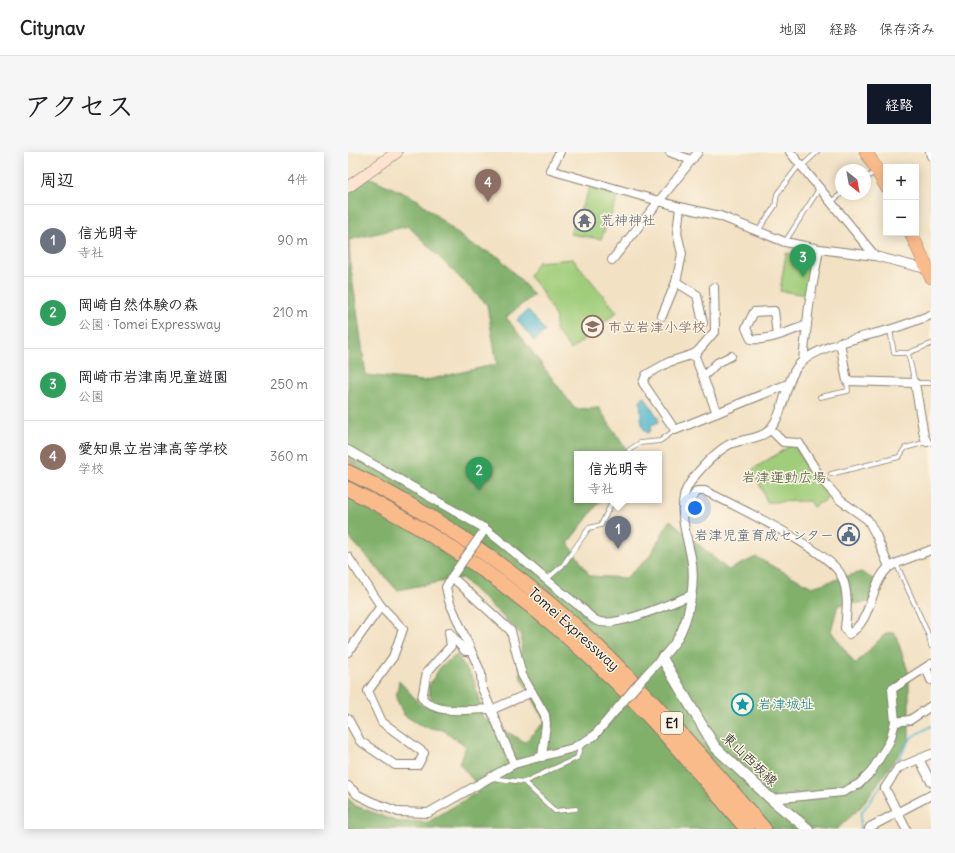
<!DOCTYPE html>
<html lang="ja">
<head>
<meta charset="utf-8">
<style>
	:root { --surface:#fff; --page:#f6f6f6; --text:#202124; --muted:#757577; --line:#e0e0e0; --accent:#111827 }
	body { margin:0; font-family:Delius,"Klee One",sans-serif; background:var(--page); color:var(--text) }
	.controls { position:absolute; right:12px; top:12px; display:grid; overflow:hidden; border-radius:0px; box-shadow:0 2px 10px #0003 }
	.controls button { width:36px; height:36px; display:grid; place-items:center; padding:0; border:0; border-bottom:1px solid var(--line); background:var(--surface); color:var(--text); font:20px sans-serif }
	.compass { position:absolute; left:487px; top:12px; width:36px; height:36px; border-radius:50%; background:var(--surface); box-shadow:0 2px 10px #0003; rotate:149deg }
	.you { position:absolute; left:347px; top:356px; width:14px; height:14px; margin:-10px; border:3px solid #fff; border-radius:50%; background:#1a73e8; box-shadow:0 0 0 6px #1a73e833 }
	.badge { display:grid; place-items:center; width:26px; height:26px; border-radius:50%; background:var(--accent); color:#fff; font-size:13px; font-weight:700 }
	.pin { position:absolute; translate:-50% -33px; filter:drop-shadow(0 1px 2px #0008) }
	.pin::after { content:''; position:absolute; top:21px; width:14px; height:12px; background:inherit; clip-path:polygon(0 0,100% 0,50% 100%) }
	.popup { position:absolute; left:226px; top:299px; width:88px; height:52px; box-sizing:border-box; display:grid; place-content:center; border-radius:0px; background:var(--surface); filter:drop-shadow(0 1px 3px #0005); font-size:13px; white-space:nowrap; color:var(--muted) }
	.popup b { font-size:15px; color:var(--text) }
	.popup::after { content:''; position:absolute; left:50%; top:100%; margin-left:-8px; border:8px solid transparent; border-top-color:var(--surface) }
	.list { margin:0; padding:0; list-style:none }
	h2 { display:flex; justify-content:space-between; align-items:center; height:52px; margin:0; padding:0 16px; font-size:17px }
	h2 small { font-size:13px; font-weight:400; color:var(--muted) }
	.list li { display:grid; grid-template-columns:26px 1fr auto; gap:12px; align-items:center; box-sizing:border-box; height:72px; padding:0 16px; border-top:1px solid var(--line) }
	.list b { display:block; font-size:15px; white-space:nowrap }
	.list p { margin:0; font-size:13px; white-space:nowrap; color:var(--muted) }
	.list em { font-size:13px; font-style:normal; color:var(--muted) }
	.map { position:relative; flex:none; width:583px; height:677px; overflow:hidden; border-radius:0px }
	header { display:flex; align-items:center; gap:24px; box-sizing:border-box; height:56px; padding:0 20px; background:var(--surface); border-bottom:1px solid var(--line) }
	header strong { font-size:19px }
	nav { display:flex; gap:22px; margin-inline-start:auto; font-size:14px }
	.intro { display:flex; align-items:center; justify-content:space-between; box-sizing:border-box; height:96px; padding:0 24px }
	h1 { margin:0; font-size:28px }
	.button { padding:10px 18px; border-radius:0px; background:var(--accent); color:#fff; font-size:14px; font-weight:700 }
	main { display:flex; gap:24px; padding:0 24px }
	aside { flex:1; background:var(--surface); border-radius:0px; box-shadow:0 2px 10px #0003 }
	.map>svg:first-child { display:block }
	.green { fill:#a0cd7a; stroke:#5e744b }
	.forest { fill:#80b06a; stroke:#4e6643; fill-rule:evenodd }
	.water { fill:#50b8ce; stroke:#366a75 }
	.lines { fill:none; stroke-linecap:round; stroke-linejoin:round }
	.stream { stroke:#50b8ce; stroke-width:2 }
	.minor-tunnel { stroke:#c7baa2; stroke-width:8; stroke-dasharray:8 4; stroke-linecap:butt }
	.service-casing { stroke:#877e70; stroke-width:5.5 }
	.minor-casing { stroke:#877e70; stroke-width:10 }
	.tertiary-casing { stroke:#877e70; stroke-width:12 }
	.secondary-casing { stroke:#877e70; stroke-width:12 }
	.primary-casing { stroke:#877e70; stroke-width:14 }
	.motorway-casing { stroke:#877e70; stroke-width:16 }
	.service { stroke:#fff; stroke-width:4 }
	.minor { stroke:#fff; stroke-width:8 }
	.tertiary { stroke:#fff; stroke-width:10 }
	.secondary { stroke:#fde4d1; stroke-width:11 }
	.primary { stroke:#fabb8b; stroke-width:13 }
	.motorway { stroke:#fabb8b; stroke-width:14 }
	.minor-bridge-casing { stroke:#877e70; stroke-width:10; stroke-linecap:butt }
	.minor-bridge { stroke:#fff; stroke-width:8 }
	.labels { text-anchor:middle; dominant-baseline:central; stroke-width:3; stroke-linejoin:round; paint-order:stroke }
	.shield { fill:#fcf5e5; stroke:#5f5d58; stroke-width:1 }
	.shield-label { font-size:13px; font-weight:bold; fill:#1c1c1c }
	.worship-label { font-size:14px; fill:#5b616d; stroke:#fcf5e5; text-anchor:start }
	.education-label { font-size:14px; fill:#785e54; stroke:#fcf5e5; text-anchor:start }
	.park-label { font-size:14px; fill:#4a5a3d; stroke:#fcf5e5 }
	.service-label { font-size:14px; fill:#4e5e75; stroke:#fcf5e5; text-anchor:end }
	.street-label { font-size:14px; fill:#1c1c1c; stroke:#fcf5e5 }
	.culture-label { font-size:14px; fill:#0d838f; stroke:#fcf5e5; text-anchor:start }
</style>
</head>
<body>
<header>
<strong>Citynav</strong>
<nav><a>地図</a><a>経路</a><a>保存済み</a></nav>
</header>
<div class="intro"><h1>アクセス</h1><a class="button">経路</a></div>
<main>
<aside>
<h2>周辺<small>4件</small></h2>
<ul class="list">
<li><span class="badge" style="background:#6b7280">1</span><div><b>信光明寺</b><p>寺社</p></div><em>90 m</em></li>
<li><span class="badge" style="background:#2e9e5b">2</span><div><b>岡崎自然体験の森</b><p>公園 · Tomei Expressway</p></div><em>210 m</em></li>
<li><span class="badge" style="background:#2e9e5b">3</span><div><b>岡崎市岩津南児童遊園</b><p>公園</p></div><em>250 m</em></li>
<li><span class="badge" style="background:#8d6e63">4</span><div><b>愛知県立岩津高等学校</b><p>学校</p></div><em>360 m</em></li>
</ul>
</aside>
<div class="map">
<svg width="583" height="677" viewBox="0 0 583 677">
	<rect width="100%" height="100%" fill="#fcf5e5"/>
	<filter id="ink" filterUnits="userSpaceOnUse"><feTurbulence type="fractalNoise" baseFrequency=".025" numOctaves="2"/><feDisplacementMap in="SourceGraphic" scale="8" xChannelSelector="R" yChannelSelector="G"/><feConvolveMatrix kernelMatrix="1 2 1 2 8 2 1 2 1" color-interpolation-filters="sRGB"/></filter>
	<filter id="wash" filterUnits="userSpaceOnUse"><feTurbulence type="fractalNoise" baseFrequency=".012" numOctaves="4" result="noise"/><feDisplacementMap in="SourceGraphic" scale="16" xChannelSelector="R" yChannelSelector="G"/><feGaussianBlur stdDeviation="0.9" result="paint"/><feColorMatrix in="noise" values="0 0 0 0 0 0 0 0 0 0 0 0 0 0 0 0 0 1.4 0 .05"/><feComposite in="paint" operator="in"/></filter>
	<g filter="url(#wash)">
		<rect width="100%" height="100%" fill="#f2e1c3"/>
		<g class="green">
			<polygon points="244,31 272,40 253,87 222,82"/>
			<polygon points="447,95 469,101 460,143 432,139 438,101 445,102"/>
			<polygon points="225,107 269,160 223,198 207,177 208,166 193,138 181,124 190,110"/>
			<polygon points="445,292 467,328 481,346 465,355 461,349 419,350 405,317"/>
		</g>
		<path class="forest" d="M21 25 70 48 122 92 151 105 186 143 158 165 227 257 251 256 281 302H229V348H253L220 391 242 424 278 426 301 405 322 368 380 418 408 405 464 435 513 420 530 430 521 450 490 453 483 479 507 512 538 481H547L561 522V588L512 656 489 677H0V646L8 654 50 670H80L133 638 111 611 118 594 95 578 75 575 56 563 48 546 51 529 74 554 84 551 80 535 93 514 109 503 126 528 135 566 177 590 197 569 172 524 174 483 114 426 49 438 0 384V41ZM60 74 139 153 149 212 75 229 18 223 2 110 1 88Z"/>
		<g class="water">
			<polygon points="180,158 197,179 186,189 169,168"/>
			<path d="M296 244 310 266V271L304 273 302 279 299 281C291 274 294 260 292 250Z"/>
		</g>
		<g class="lines">
			<polyline class="stream" points="512,677 513,661 537,629 564,585 583,574"/>
		</g>
	</g>
	<g filter="url(#ink)">
		<g class="lines">
			<polyline class="minor-tunnel" points="0,315 5,308"/>
			<defs>
				<g id="service">
					<polyline points="454,14 469,0"/>
					<polyline points="517,27 528,19"/>
					<polyline points="483,50 493,42"/>
					<polyline points="410,79 427,54 429,42 452,12"/>
					<polyline points="437,90 471,37"/>
					<polyline points="542,178 546,201 560,201 567,231 583,231"/>
					<polyline points="560,201 583,192"/>
					<polyline points="472,245 500,239 499,229"/>
					<polyline points="280,302 281,298 292,291 312,289 327,278"/>
					<polyline points="483,322 551,305 557,296 579,290 583,291"/>
					<polyline points="549,413 581,484 583,494"/>
					<polyline points="198,428 215,413 241,376 253,373 265,348"/>
					<polyline points="143,626 176,630"/>
					<polyline points="228,657 207,659 176,630 229,606 233,593"/>
				</g>
				<g id="minor">
					<polyline points="212,0 202,18 332,55 372,64 437,90 471,97 527,104 578,117"/>
					<polyline points="322,0 343,8"/>
					<polyline points="442,0 527,104"/>
					<polyline points="582,0 583,4"/>
					<polyline points="264,108 350,0"/>
					<polyline points="328,130 334,102 329,81 332,55"/>
					<polyline points="366,135 367,179 350,199 346,202 369,261"/>
					<polyline points="314,164 328,130 349,143 355,171"/>
					<path d="M429 183 426 159 406 160 398 176 403 187C422 189 441 179 459 173"/>
					<polyline points="492,190 499,229 567,231 576,284 579,290"/>
					<polyline points="346,202 321,210 298,223 295,231 327,278 440,232"/>
					<polyline points="455,208 461,154 471,97"/>
					<polyline points="356,224 369,211 383,204"/>
					<polyline points="422,277 435,290 451,291 474,328 492,348 520,368 528,383 541,415"/>
					<polyline points="0,298 136,376 135,380"/>
					<path d="M335 358 349 339H357C384 352 481 399 493 423 501 439 499 459 497 476L501 482C525 468 521 434 540 416 545 411 575 401 583 398"/>
					<path d="M136 376C169 401 198 429 230 453 236 457 242 466 249 469 267 477 325 450 344 443"/>
					<polyline points="0,405 33,454 55,477 45,505 20,539 34,570 76,601 70,613 47,613 12,589 0,567"/>
					<polyline points="105,423 98,435 101,449 133,521 134,536 166,612"/>
					<polyline points="104,425 163,479 174,523 197,563 198,572 194,605"/>
					<path d="M123 499H117L101 480 103 494 79 520 74 546C89 564 121 557 143 557"/>
					<polyline points="0,500 33,454"/>
					<polyline points="578,516 583,528"/>
					<path d="M296 525C306 514 319 502 328 489 342 467 348 430 343 405 339 385 332 366 336 345 338 329 370 296 385 291 395 287 411 287 419 280 437 264 435 234 449 215 465 194 516 185 540 178 555 174 569 168 583 163"/>
					<polyline points="143,558 184,540"/>
					<polyline points="547,570 562,568 583,554"/>
					<polyline points="571,607 583,602"/>
					<polyline points="0,634 10,643 24,650 51,660 80,661 166,612 225,596 246,584 268,558"/>
					<polyline points="423,647 495,640 511,632 523,620 542,589 547,570 544,537 583,512"/>
					<polyline points="521,677 522,675 583,643"/>
					<polyline points="558,677 537,636 550,616 571,607 583,630"/>
				</g>
				<polyline id="tertiary" points="314,506 367,595 423,647 460,677"/>
				<polyline id="secondary" points="0,35 49,0"/>
				<g id="primary">
					<polyline points="518,0 538,34"/>
					<polyline points="563,81 583,125"/>
				</g>
				<g id="motorway">
					<path d="M0 320C87 361 177 426 247 492 307 550 362 613 416 677"/>
					<path d="M0 337C98 385 186 450 264 526 312 573 355 626 399 677"/>
				</g>
			</defs>
			<use href="#service" class="service-casing"/>
			<use href="#minor" class="minor-casing"/>
			<use href="#tertiary" class="tertiary-casing"/>
			<use href="#secondary" class="secondary-casing"/>
			<use href="#primary" class="primary-casing"/>
			<use href="#motorway" class="motorway-casing"/>
			<use href="#service" class="service"/>
			<use href="#minor" class="minor"/>
			<use href="#tertiary" class="tertiary"/>
			<use href="#secondary" class="secondary"/>
			<use href="#primary" class="primary"/>
			<use href="#motorway" class="motorway"/>
			<defs>
				<g id="minor-bridge">
					<polyline points="105,423 133,383"/>
					<polyline points="268,558 296,525"/>
				</g>
			</defs>
			<use href="#minor-bridge" class="minor-bridge-casing"/>
			<use href="#minor-bridge" class="minor-bridge"/>
		</g>
	</g>
	<defs>
		<symbol id="temple-ring" viewBox="-11 -11 22 22"><circle r="9.5" fill="#fcf5e5" stroke="#6b7280" stroke-width="1.5"/><path d="M0-6L5-2H3V0L6.5 2.5H4V6H1.5V3h-3V6H-4V2.5H-6.5L-3 0V-2H-5Z" fill="#6b7280"/></symbol>
		<symbol id="school-ring" viewBox="-11 -11 22 22"><circle r="9.5" fill="#fcf5e5" stroke="#8d6e63" stroke-width="1.5"/><path d="M0-5L7-2L0 1L-7-2ZM-4 1L0 2.5L4 1V4Q0 6-4 4Z" fill="#8d6e63"/></symbol>
		<symbol id="civic-ring" viewBox="-11 -11 22 22"><circle r="9.5" fill="#fcf5e5" stroke="#5c6f8a" stroke-width="1.5"/><path d="M-.6-6.5H3V-4.5H.6V-3L4-1V1h2V6H-6V1h2V-1L-.6-3ZM-1.2 2.5V6h2.4V2.5Z" fill="#5c6f8a"/></symbol>
		<symbol id="sight-ring" viewBox="-11 -11 22 22"><circle r="9.5" fill="#fcf5e5" stroke="#0f9aa8" stroke-width="1.5"/><path d="M0-6L1.8-2.2L6-1.7L2.9 1.2L3.7 5.4L0 3.3L-3.7 5.4L-2.9 1.2L-6-1.7L-1.8-2.2Z" fill="#0f9aa8"/></symbol>
	</defs>
	<g fill-rule="evenodd">
		<use href="#temple-ring" x="224" y="56" width="25" height="25"/>
		<use href="#school-ring" x="232" y="162" width="25" height="25"/>
		<use href="#civic-ring" x="488" y="370" width="25" height="25"/>
		<use href="#sight-ring" x="382" y="540" width="25" height="25"/>
	</g>
	<g class="labels">
		<rect class="shield" x="313" y="560" width="22" height="22" rx="3"/>
		<g class="shield-label">
			<text x="324" y="571">E1</text>
		</g>
		<g class="worship-label">
			<text x="252" y="68">荒神神社</text>
		</g>
		<g class="education-label">
			<text x="260" y="175">市立岩津小学校</text>
		</g>
		<g class="park-label">
			<text x="436" y="325">岩津運動広場</text>
		</g>
		<g class="service-label">
			<text x="486" y="383">岩津児童育成センター</text>
		</g>
		<g class="street-label">
			<text transform="translate(226 477) rotate(42)">Tomei Expressway</text>
			<text transform="translate(402 607) rotate(44)">東山西坂線</text>
		</g>
		<g class="culture-label">
			<text x="410" y="552">岩津城址</text>
		</g>
	</g>
</svg>
<div class="controls">
<button>+</button>
<button>−</button>
</div>
<svg class="compass" viewBox="-18 -18 36 36"><path d="M0-13l5 13h-10z" fill="#e53935"/><path d="M0 13l5-13h-10z" fill="#757577"/></svg>
<div class="you"></div>
<div class="pin badge" style="left:270px;top:397px;background:#6b7280">1</div>
<div class="popup"><b>信光明寺</b>寺社</div>
<div class="pin badge" style="left:131px;top:338px;background:#2e9e5b">2</div>
<div class="pin badge" style="left:455px;top:125px;background:#2e9e5b">3</div>
<div class="pin badge" style="left:140px;top:50px;background:#8d6e63">4</div>
</div>
</main>
</body>
</html>
